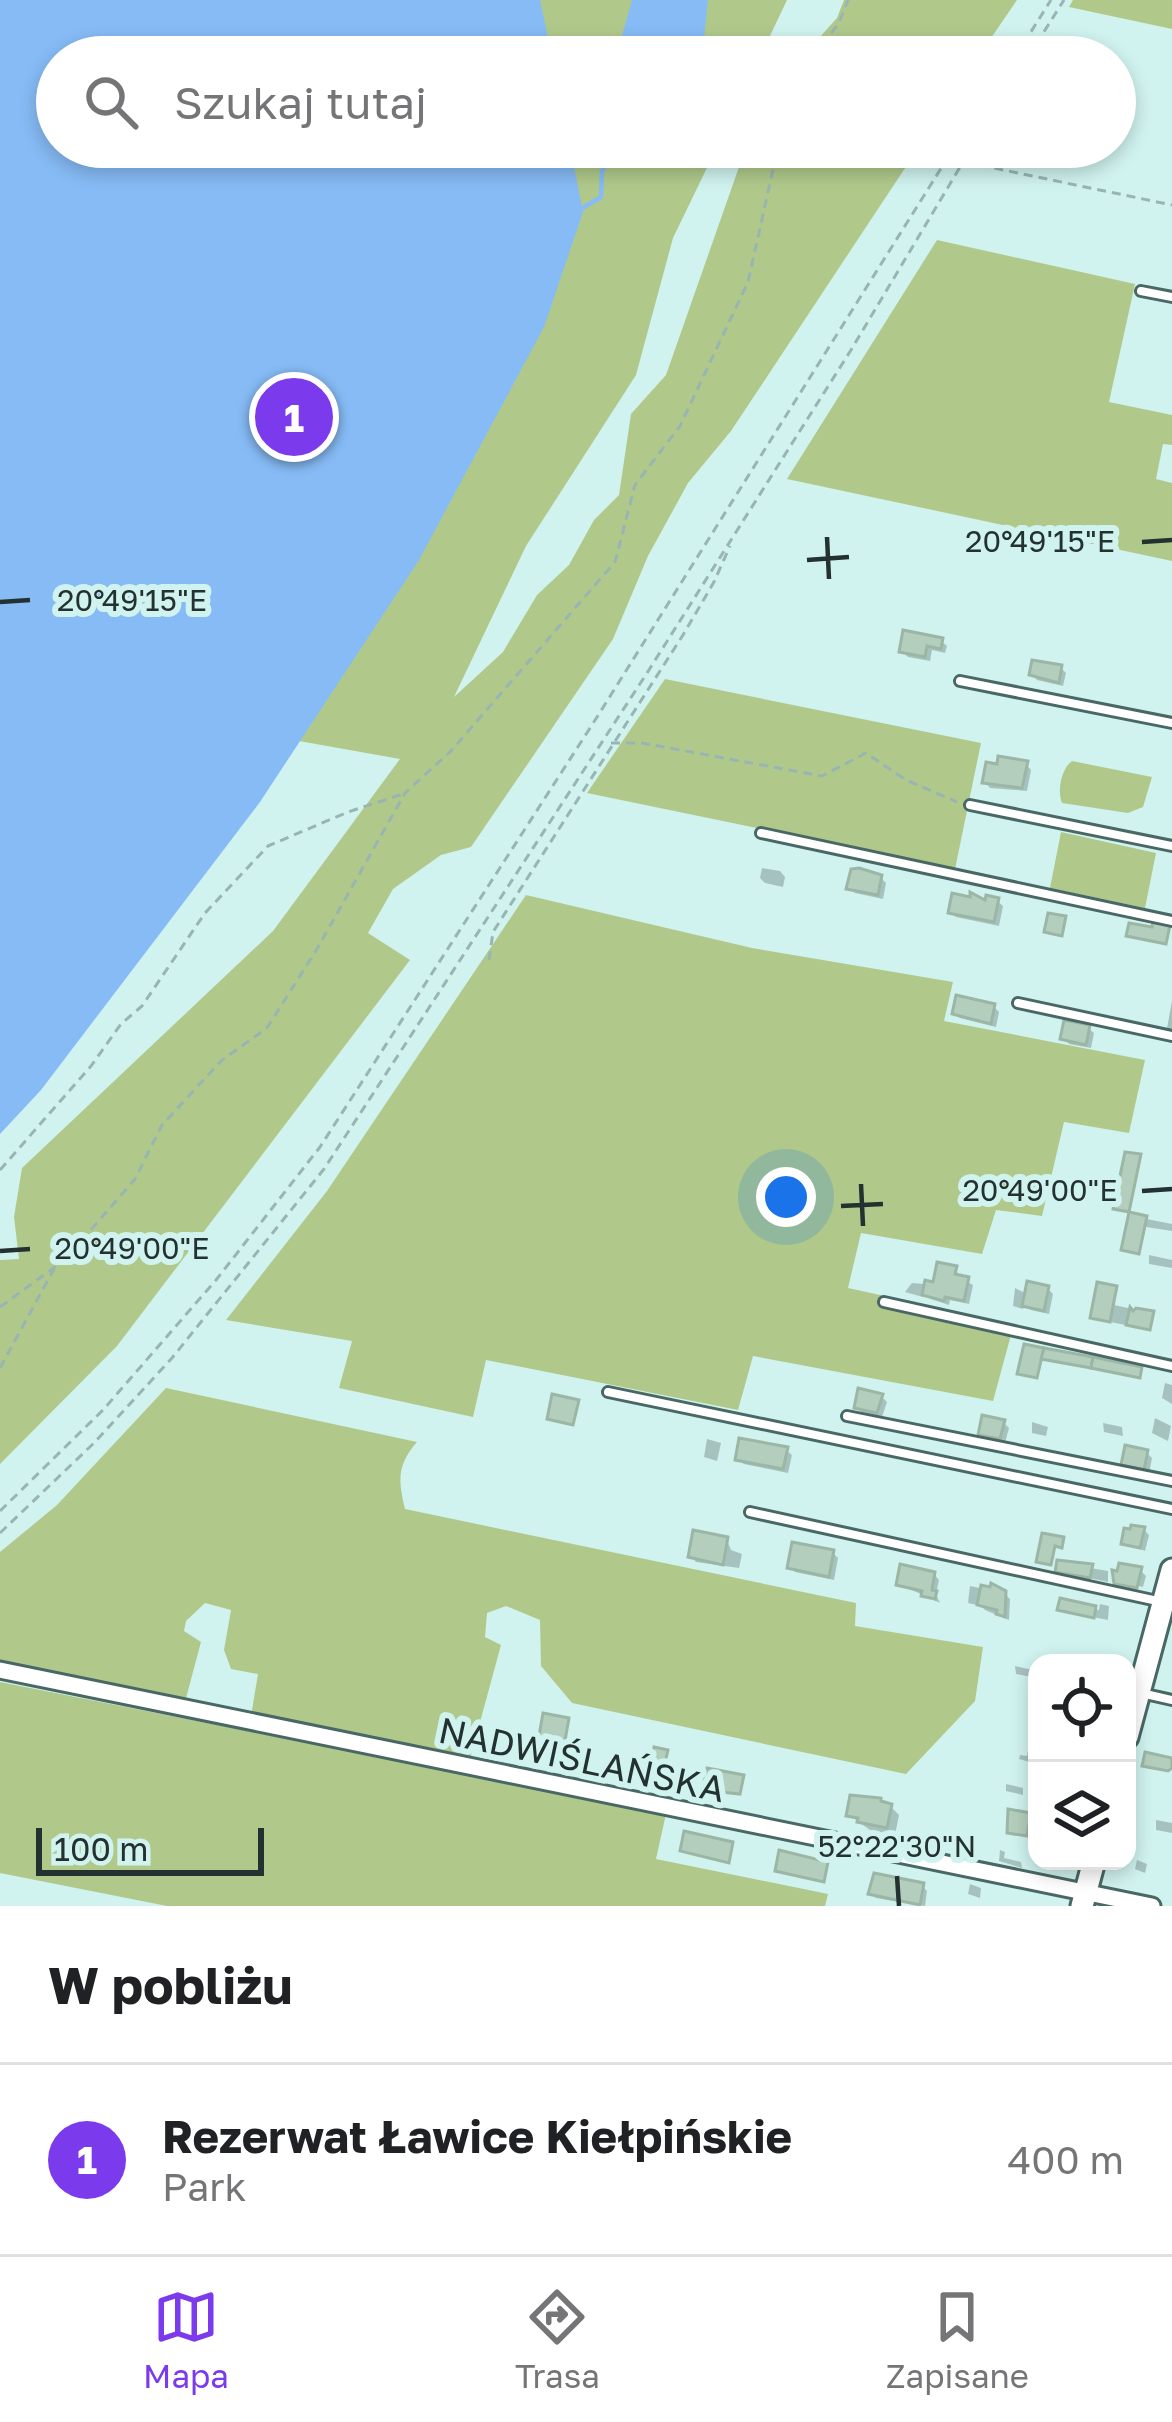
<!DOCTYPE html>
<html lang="pl">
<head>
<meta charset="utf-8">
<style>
	:root { --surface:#fff; --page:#f6f6f6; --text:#202124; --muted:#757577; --line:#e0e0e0; --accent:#7c3aed }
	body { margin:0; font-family:"Golos Text",sans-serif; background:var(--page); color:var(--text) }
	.controls { position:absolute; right:36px; bottom:36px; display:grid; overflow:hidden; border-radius:24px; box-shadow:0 6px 18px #0003 }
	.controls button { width:108px; height:108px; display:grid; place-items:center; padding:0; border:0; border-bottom:3px solid var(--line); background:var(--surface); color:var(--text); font:60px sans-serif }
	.scale { position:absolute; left:36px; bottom:30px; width:228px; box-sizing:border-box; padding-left:12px; border:6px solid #233130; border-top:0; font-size:33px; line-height:42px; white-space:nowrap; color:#233130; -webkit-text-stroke:9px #d0f3ef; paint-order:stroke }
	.you { position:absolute; left:786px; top:1197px; width:42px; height:42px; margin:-30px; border:9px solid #fff; border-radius:50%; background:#1a73e8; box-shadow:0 0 0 18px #1a73e833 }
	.badge { display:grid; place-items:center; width:78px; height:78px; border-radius:50%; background:var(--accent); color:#fff; font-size:39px; font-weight:700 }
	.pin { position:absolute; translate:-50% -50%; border:6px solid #fff; box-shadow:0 3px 12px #0006 }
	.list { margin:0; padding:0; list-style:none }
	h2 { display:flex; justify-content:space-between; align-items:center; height:156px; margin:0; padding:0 48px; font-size:51px }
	h2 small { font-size:39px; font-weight:400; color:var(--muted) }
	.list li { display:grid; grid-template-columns:78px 1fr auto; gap:36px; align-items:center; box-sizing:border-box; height:192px; padding:0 48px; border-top:3px solid var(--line) }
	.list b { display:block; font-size:45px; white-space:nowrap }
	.list p { margin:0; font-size:39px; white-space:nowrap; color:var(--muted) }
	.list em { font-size:39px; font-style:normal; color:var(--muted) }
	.icon { flex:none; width:66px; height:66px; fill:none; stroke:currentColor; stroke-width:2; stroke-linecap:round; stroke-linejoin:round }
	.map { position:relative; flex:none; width:1172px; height:1906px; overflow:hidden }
	.search { position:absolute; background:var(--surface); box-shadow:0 6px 18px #0003; left:36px; right:36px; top:36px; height:132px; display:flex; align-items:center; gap:30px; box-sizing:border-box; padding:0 42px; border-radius:66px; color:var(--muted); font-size:45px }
	.sheet { height:348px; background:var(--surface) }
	nav { display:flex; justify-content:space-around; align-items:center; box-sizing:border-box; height:168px; border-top:3px solid var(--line); background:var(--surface); font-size:33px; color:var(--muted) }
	nav a { display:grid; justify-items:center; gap:6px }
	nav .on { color:var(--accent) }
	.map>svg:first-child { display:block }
	.green { fill:#b0c98b }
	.water { fill:#86bbf5 }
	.shadow { fill:#0003 }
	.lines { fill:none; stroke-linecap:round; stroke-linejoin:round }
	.stream { stroke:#86bbf5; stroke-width:4.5 }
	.building { fill:#b4cebd; stroke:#9cb6a6; stroke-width:3 }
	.lane-casing { stroke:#496865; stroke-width:14 }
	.street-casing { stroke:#496865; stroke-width:21 }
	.secondary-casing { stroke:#496865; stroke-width:27 }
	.path { stroke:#99b5b2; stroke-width:3; stroke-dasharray:9 6; stroke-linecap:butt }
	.lane { stroke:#fff; stroke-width:8 }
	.street { stroke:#fff; stroke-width:15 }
	.secondary { stroke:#fff; stroke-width:21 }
	.ticks { fill:none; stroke:#233130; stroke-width:4.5 }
	.labels { text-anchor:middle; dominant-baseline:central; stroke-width:12; stroke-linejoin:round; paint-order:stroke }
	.street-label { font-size:36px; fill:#233130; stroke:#d0f3ef }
	.ticks-label { font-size:30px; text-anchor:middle; fill:#233130; stroke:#d0f3ef; stroke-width:12; stroke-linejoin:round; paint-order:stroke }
</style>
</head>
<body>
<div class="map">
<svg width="1172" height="1906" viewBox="0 0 1172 1906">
	<rect width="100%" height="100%" fill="#d0f3ef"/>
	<g class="green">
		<polygon points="0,0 787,0 760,57 57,57 57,147 717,147 673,238 636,375 526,546 454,697 503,652 537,595 569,565 594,520 619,495 631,414 666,375 746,147 919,147 731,431 688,483 648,556 613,639 471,847 441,855 393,889 368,933 410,960 117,1346 0,1464 0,1260 19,1259 14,1217 22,1168 273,931 400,759 0,688"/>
		<polygon points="844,0 1017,0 978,57 802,57 837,18"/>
		<polygon points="1073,0 1172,0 1172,29 1069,7"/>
		<polygon points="937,240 1135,284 1109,402 1172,415 1172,445 1163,444 1156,479 1172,483 1172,561 787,479"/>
		<polygon points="665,679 981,743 955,869 587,793"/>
		<path d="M1072 761 1152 777 1143 807 1128 813 1062 803C1057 791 1061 769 1072 761Z"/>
		<polygon points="1061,832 1156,853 1145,908 1050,888"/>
		<polygon points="526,895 752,948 953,982 944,1021 1145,1060 1129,1133 1064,1122 1042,1216 996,1210 982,1254 861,1233 848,1288 1014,1324 993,1401 753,1356 738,1410 486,1360 473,1417 339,1388 352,1341 226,1320 327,1191"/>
		<path d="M166 1388 417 1442C397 1465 398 1480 405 1509L856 1603 855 1626 983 1647 975 1701 906 1774 572 1703 541 1666 540 1620 506 1606 487 1613 485 1637 501 1645 470 1759 251 1716 258 1674 231 1669 224 1650 231 1610 205 1603 186 1621 184 1631 201 1642 185 1702 0 1662V1552L57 1505Z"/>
		<polygon points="0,1682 666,1814 656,1859 828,1894 825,1906 167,1906 0,1873"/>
	</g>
	<g class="water">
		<polygon points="0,0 540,0 552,57 57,57 57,147 570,147 583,212 544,327 419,560 260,802 41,1090 0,1134"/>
		<polygon points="632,0 708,0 702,57 616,57"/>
	</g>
	<g class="shadow">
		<polygon points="941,641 947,646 945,653 932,650 930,661 908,657 902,651"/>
		<polygon points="1061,668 1066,673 1063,686 1037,680 1032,674"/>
		<polygon points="1026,764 1031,770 1027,791 990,788 985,782"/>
		<polygon points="762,868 780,871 785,877 783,887 765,883 760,878"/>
		<polygon points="881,878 886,883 883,899 855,893 850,888"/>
		<polygon points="997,901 1003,906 999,926 956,917 951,912"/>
		<polygon points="1172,1001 1172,1030 1167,1028"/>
		<polygon points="994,1007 999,1012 996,1027 960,1018 955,1013"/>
		<polygon points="1088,1028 1094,1033 1091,1048 1069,1044 1064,1038"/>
		<polygon points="1131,1216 1172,1224 1172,1231 1146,1227 1140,1254 1126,1251"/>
		<polygon points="1149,1255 1172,1260 1172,1268 1149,1264"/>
		<polygon points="956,1269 960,1278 973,1285 969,1304 950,1300 949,1305 931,1299 924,1292 923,1297 905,1292 912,1283 935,1285"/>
		<polygon points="1015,1288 1027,1294 1048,1289 1053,1294 1049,1314 1031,1310 1024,1303 1023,1309 1013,1306"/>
		<polygon points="1115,1288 1114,1305 1128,1308 1133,1315 1152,1314 1151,1330 1095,1319"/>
		<polygon points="1165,1383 1172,1385 1172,1404 1162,1398"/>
		<polygon points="881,1396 887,1402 882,1417 862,1413 857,1408"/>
		<polygon points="1155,1418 1171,1426 1168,1441 1152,1433"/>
		<polygon points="1032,1422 1048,1427 1046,1436 1032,1433"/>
		<polygon points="1004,1423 1009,1428 1005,1443 986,1439 981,1434"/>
		<polygon points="1103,1423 1122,1427 1123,1436 1104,1432"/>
		<polygon points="707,1439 721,1443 717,1461 704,1457"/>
		<polygon points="786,1450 792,1455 788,1473 744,1464 738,1459"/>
		<polygon points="1147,1453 1152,1458 1149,1474 1130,1470 1124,1464"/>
		<polygon points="1144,1530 1149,1535 1145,1551 1124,1543"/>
		<polygon points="727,1540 731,1550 742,1554 739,1568 696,1562 691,1556"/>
		<polygon points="833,1553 838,1558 834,1580 795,1572 790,1567"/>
		<polygon points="1060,1563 1108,1571 1108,1582 1060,1572"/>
		<polygon points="1140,1570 1146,1576 1143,1587 1120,1582"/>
		<polygon points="934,1574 939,1580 936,1594 940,1603 899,1584"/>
		<polygon points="970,1586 1004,1593 1010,1599 1009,1620 985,1610 977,1602 977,1605 968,1603"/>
		<polygon points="1062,1602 1099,1610 1100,1604 1109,1606 1108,1620 1062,1611"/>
		<polygon points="1015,1666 1037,1671 1037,1678 1016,1674"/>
		<polygon points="1032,1731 1037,1732 1037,1764 1019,1759 1020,1755 1027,1756"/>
		<polygon points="1006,1784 1023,1788 1023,1795 1006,1791"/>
		<polygon points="890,1806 899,1815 895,1835 870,1830 849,1815"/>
		<polygon points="1156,1820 1172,1823 1172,1833 1156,1830"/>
		<polygon points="1000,1850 1005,1852 1004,1858 1021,1862 1022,1868 999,1861"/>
		<polygon points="1137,1860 1147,1864 1145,1873 1135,1869"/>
		<polygon points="970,1884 981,1888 980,1898 968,1894"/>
		<polygon points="922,1886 927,1891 925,1906 876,1898 871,1893"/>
	</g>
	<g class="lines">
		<polyline class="stream" points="581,209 601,197 602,171 616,147"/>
	</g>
	<g class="building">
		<polygon points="903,630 943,638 941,649 927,646 925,657 899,652"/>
		<polygon points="1032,660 1062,665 1059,683 1029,675"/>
		<polygon points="998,756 1028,761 1022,788 982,783 986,762 997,764"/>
		<polygon points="859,868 882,875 878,895 846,889 851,869"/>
		<polygon points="970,892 985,900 986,895 999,898 994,922 948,913 952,893 970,897"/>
		<polygon points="1048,913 1066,916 1062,936 1044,932"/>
		<polygon points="1153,921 1170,925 1166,944 1126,936 1129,923 1152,927"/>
		<polygon points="956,995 995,1004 991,1024 952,1014"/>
		<polygon points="1064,1020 1090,1025 1086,1045 1060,1039"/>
		<polygon points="1125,1152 1141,1154 1129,1212 1113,1209"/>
		<polygon points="1129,1212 1147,1216 1139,1254 1121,1250"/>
		<polygon points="937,1262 957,1266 955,1274 969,1277 964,1301 945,1297 944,1301 922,1295 925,1280 933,1282"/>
		<polygon points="1027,1281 1049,1286 1044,1311 1022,1306"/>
		<polygon points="1097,1282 1117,1286 1110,1322 1090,1318"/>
		<polygon points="1130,1307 1133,1311 1136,1308 1154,1311 1150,1330 1126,1325"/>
		<polygon points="1024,1344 1044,1348 1037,1378 1017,1374"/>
		<polygon points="1044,1348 1093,1357 1091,1368 1041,1359"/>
		<polygon points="1093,1357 1142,1367 1140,1378 1091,1368"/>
		<polygon points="858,1388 883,1394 877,1413 854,1408"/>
		<polygon points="552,1394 579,1400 573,1425 547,1419"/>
		<polygon points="982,1415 1005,1420 1000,1439 978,1435"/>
		<polygon points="739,1438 788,1447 783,1469 735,1460"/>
		<polygon points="1125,1445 1148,1450 1144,1470 1121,1465"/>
		<polygon points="1131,1525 1145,1527 1140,1548 1121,1544 1124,1528 1130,1529"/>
		<polygon points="693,1530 728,1537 723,1565 688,1557"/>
		<polygon points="1042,1533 1064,1537 1062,1548 1055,1546 1051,1565 1036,1562"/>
		<polygon points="792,1542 834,1550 829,1577 787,1568"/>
		<polygon points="1057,1560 1093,1564 1090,1578 1055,1572"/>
		<polygon points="1119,1563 1142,1567 1137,1588 1114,1584 1112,1570 1117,1571"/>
		<polygon points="900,1564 935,1572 932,1590 937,1591 935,1599 921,1596 922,1591 896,1585"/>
		<polygon points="991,1583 1006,1591 1005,1617 996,1614 997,1610 977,1605 981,1585 990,1587"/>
		<polygon points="1060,1598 1096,1606 1094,1618 1057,1610"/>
		<polygon points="543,1713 569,1718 563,1752 537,1747"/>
		<polygon points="654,1747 668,1750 665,1763 674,1765 670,1782 646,1782 647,1776 634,1774 638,1758 651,1761"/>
		<polygon points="1145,1752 1172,1758 1172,1768 1168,1771 1142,1766"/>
		<polygon points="707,1768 744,1775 740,1794 702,1790"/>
		<polygon points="850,1795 881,1798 881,1801 892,1804 887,1828 857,1822 858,1818 846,1816"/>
		<polygon points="1008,1809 1031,1813 1027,1836 1007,1833"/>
		<polygon points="684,1831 733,1842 729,1863 680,1851"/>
		<polygon points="779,1850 828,1862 824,1882 775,1871"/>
		<polygon points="874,1873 924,1883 920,1905 868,1894"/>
	</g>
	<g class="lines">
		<defs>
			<g id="lane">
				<polyline points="1141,291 1172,297"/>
				<polyline points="960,681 1172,723"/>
				<polyline points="970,805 1172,846"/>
				<polyline points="761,833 1172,921"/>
				<polyline points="1018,1003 1172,1036"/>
				<polyline points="884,1302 1172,1366"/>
				<polyline points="608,1392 1172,1509"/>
				<polyline points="847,1416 1172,1481"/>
				<polyline points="750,1512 1162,1602"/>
				<polyline points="1141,1693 1172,1700"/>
			</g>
			<polyline id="street" points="0,1670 1152,1906"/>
			<g id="secondary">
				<polyline points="1127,1737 1172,1570"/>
				<polyline points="1082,1906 1094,1861"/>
			</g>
		</defs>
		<use href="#lane" class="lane-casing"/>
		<use href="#street" class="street-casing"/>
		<use href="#secondary" class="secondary-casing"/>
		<g class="path">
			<polyline points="813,57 839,23 848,0"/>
			<polyline points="1015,57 1051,0"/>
			<polyline points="1028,57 1064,0"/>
			<polyline points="965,162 1172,205"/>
			<polyline points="611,743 642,743 822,776 866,753 906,780 957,802"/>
			<polyline points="489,960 493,932 683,635 714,582 730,546"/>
			<polyline points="0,1170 91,1066 121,1024 142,1006 205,913 268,846 348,812 403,794"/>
			<polyline points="0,1307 55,1267 83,1239 135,1179 162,1125 221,1061 267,1028 317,949 405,793 451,751 615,562 635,485 680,426 748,282 778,147"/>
			<polyline points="0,1368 54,1269"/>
			<polyline points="0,1511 103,1410 216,1280 320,1147 592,725 940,170 958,147"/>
			<polyline points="0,1533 94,1443 172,1358 324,1169 647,673 851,350 972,147"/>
		</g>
		<use href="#lane" class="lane"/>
		<use href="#street" class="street"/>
		<use href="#secondary" class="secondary"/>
	</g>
	<path class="ticks" d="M827 537 829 579M1142 542 1172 540M807 560 849 557M0 602 30 600M861 1184 863 1226M1142 1191 1172 1189M841 1206 883 1204M0 1251 30 1249M897 1876 899 1906"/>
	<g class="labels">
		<g class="street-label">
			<text transform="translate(582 1759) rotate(12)">NADWIŚLAŃSKA</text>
		</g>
	</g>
	<g class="ticks-label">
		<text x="1040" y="552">20°49'15"E</text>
		<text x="132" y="611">20°49'15"E</text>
		<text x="1040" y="1201">20°49'00"E</text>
		<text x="132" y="1259">20°49'00"E</text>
		<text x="897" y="1857">52°22'30"N</text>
	</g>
</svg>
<div class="controls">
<button><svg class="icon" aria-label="locate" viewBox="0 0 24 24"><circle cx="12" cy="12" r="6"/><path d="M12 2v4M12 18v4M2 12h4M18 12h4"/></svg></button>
<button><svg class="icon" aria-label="layers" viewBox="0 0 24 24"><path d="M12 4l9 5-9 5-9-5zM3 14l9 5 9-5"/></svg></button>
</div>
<div class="scale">100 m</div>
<div class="you"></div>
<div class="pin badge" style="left:294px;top:417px">1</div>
<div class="search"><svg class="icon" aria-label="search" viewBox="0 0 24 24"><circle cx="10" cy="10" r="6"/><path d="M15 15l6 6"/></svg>Szukaj tutaj</div>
</div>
<section class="sheet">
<h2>W pobliżu<small></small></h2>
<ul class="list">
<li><span class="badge">1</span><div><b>Rezerwat Ławice Kiełpińskie</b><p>Park</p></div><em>400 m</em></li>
</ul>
</section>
<nav>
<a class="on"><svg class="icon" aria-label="map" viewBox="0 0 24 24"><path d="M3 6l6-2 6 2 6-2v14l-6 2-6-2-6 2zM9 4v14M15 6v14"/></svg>Mapa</a>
<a><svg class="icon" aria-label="directions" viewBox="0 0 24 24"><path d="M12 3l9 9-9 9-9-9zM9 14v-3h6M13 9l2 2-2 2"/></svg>Trasa</a>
<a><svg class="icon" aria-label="saved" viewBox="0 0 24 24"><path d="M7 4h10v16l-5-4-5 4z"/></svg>Zapisane</a>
</nav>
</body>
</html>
